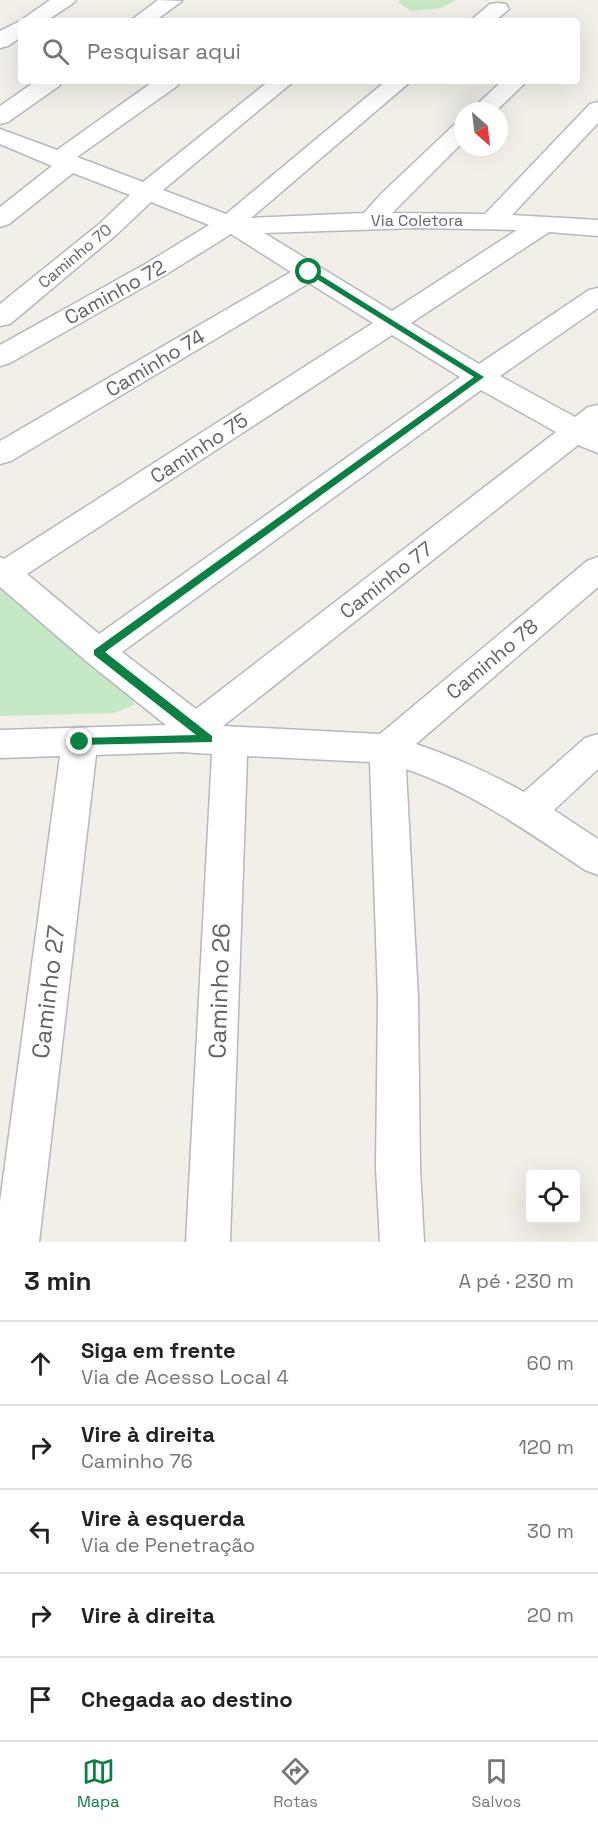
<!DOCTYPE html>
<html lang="pt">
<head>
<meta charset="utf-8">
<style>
	:root { --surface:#fff; --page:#f6f6f6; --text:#222; --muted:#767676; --line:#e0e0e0; --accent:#0b8043 }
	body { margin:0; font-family:"Space Grotesk",sans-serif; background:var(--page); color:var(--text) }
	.controls { position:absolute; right:18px; bottom:18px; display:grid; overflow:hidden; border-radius:6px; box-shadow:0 6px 24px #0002 }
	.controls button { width:54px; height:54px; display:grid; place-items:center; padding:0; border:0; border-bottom:2px solid var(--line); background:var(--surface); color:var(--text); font:30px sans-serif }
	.compass { position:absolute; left:454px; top:102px; width:54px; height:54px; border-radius:50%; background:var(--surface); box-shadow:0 6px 24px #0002; rotate:152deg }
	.stop { position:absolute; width:18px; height:18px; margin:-14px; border:4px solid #0b8043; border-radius:50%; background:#fff }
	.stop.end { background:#0b8043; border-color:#fff; box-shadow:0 2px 6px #0008 }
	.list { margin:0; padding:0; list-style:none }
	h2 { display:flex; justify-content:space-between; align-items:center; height:78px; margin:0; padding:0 24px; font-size:26px }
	h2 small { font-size:20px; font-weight:400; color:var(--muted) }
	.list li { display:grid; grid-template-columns:39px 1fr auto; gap:18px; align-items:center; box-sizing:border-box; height:84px; padding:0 24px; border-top:2px solid var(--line) }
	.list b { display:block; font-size:22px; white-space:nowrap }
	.list p { margin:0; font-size:20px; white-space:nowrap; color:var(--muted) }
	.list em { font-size:20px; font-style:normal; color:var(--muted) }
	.icon { flex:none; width:33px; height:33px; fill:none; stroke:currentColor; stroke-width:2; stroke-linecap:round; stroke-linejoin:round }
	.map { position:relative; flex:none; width:598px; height:1242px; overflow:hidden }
	.search { position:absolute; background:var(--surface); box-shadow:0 6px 24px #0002; left:18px; right:18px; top:18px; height:66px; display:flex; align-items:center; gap:15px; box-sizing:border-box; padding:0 21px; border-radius:6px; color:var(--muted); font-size:22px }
	.sheet { height:498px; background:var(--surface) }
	nav { display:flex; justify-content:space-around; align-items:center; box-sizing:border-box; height:84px; border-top:2px solid var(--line); background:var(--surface); font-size:16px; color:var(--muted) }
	nav a { display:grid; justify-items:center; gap:3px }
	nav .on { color:var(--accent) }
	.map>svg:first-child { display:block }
	.green { fill:#c5e8c5 }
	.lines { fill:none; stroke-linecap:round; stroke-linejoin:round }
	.minor-casing { stroke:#b5b8bc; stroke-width:3 }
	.minor { fill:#fff; fill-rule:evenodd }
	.route { fill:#0b8043 }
	.labels { text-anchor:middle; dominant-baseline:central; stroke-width:4.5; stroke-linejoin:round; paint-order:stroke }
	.far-street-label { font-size:16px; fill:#5f6368; stroke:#fff }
	.street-label { font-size:20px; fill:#5f6368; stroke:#fff }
	.near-street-label { font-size:24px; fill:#5f6368; stroke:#fff }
</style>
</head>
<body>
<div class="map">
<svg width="598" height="1242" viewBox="0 0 598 1242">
	<rect width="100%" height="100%" fill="#f1efe8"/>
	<g class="green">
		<polygon points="401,0 456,0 441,8 411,11 398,2"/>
		<polygon points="0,586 132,693 134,705 114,713 0,716"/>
	</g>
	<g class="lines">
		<defs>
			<g id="minor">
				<polygon points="50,0 76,0 72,4 46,21 21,21 21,37 8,46 0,48 0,31 20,21"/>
				<polygon points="158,0 182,1 155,21 130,21"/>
				<polygon points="498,3 506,4 509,9 495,21 470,21 490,4"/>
				<polygon points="36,81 62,81 59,86 8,122 0,124 0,106"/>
				<path d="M154 81H180L177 86 77 157 143 182 269 81H294L163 190 226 214 386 81H411L251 218 364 213 381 194 455 124 463 122V142L392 213 485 214 590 104 598 102V123L512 215 598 220V236L549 232 411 323 479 364 589 290 598 288V308L500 376 575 417 588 407 598 405V453L578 445 223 726 380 734 587 561 598 557V587L416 744C455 757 489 773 524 792L585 738 598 734V769L554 810 598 839V875L585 870C528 832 471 791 406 769L418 998 420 1168 424 1242H380L376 1168 378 998 370 762 247 756 230 1242H186L212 754 182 752 96 755 39 1242H0V1202L60 756 0 758V730L166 725 86 661 0 587V557L4 559 373 323 309 283 11 461 0 464V441L291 272 231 234 165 275 10 363 0 366V345L147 263 209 225 151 202 116 235 10 324 0 326V304L98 225 130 195 73 173 9 224 0 227V207L52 166 0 144V129L57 150ZM418 228 517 230 392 311 264 233ZM392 335 460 377 99 634 27 574ZM481 390 556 432 196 709 122 652Z"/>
				<polygon points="502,81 527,81 496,111 470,111"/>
			</g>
		</defs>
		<use href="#minor" class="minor-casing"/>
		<use href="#minor" class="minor"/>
	</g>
	<polygon class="route" points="307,270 312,270 484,377 105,652 212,736 212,742 76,745 75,742 80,738 196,735 94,655 94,650 474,377 307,273"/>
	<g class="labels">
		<g class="far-street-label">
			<text x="417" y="220">Via Coletora</text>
			<text transform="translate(75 256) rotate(-40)">Caminho 70</text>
		</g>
		<g class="street-label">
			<text transform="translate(115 292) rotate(-29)">Caminho 72</text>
			<text transform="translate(155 363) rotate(-31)">Caminho 74</text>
			<text transform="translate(199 448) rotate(-33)">Caminho 75</text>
			<text transform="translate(386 580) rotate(-38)">Caminho 77</text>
			<text transform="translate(492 659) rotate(-40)">Caminho 78</text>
		</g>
		<g class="near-street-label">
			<text transform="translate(219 991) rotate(-88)">Caminho 26</text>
			<text transform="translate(48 992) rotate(-83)">Caminho 27</text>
		</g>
	</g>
</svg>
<div class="controls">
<button><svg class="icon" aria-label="locate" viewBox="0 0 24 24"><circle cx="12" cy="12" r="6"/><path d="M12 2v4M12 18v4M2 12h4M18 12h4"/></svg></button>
</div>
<svg class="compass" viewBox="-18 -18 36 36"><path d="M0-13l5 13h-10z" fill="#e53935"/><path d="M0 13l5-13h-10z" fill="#767676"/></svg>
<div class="stop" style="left:309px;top:272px"></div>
<div class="stop end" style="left:80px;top:742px"></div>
<div class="search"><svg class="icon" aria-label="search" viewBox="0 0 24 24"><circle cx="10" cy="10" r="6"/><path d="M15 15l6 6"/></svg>Pesquisar aqui</div>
</div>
<section class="sheet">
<h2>3 min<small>A pé · 230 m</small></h2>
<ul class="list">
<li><svg class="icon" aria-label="ahead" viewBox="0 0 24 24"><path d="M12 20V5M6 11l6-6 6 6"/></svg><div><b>Siga em frente</b><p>Via de Acesso Local 4</p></div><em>60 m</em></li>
<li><svg class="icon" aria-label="right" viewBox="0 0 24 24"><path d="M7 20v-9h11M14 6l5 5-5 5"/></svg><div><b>Vire à direita</b><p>Caminho 76</p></div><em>120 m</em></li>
<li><svg class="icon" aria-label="left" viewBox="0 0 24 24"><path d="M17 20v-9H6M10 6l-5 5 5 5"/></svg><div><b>Vire à esquerda</b><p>Via de Penetração</p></div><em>30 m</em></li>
<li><svg class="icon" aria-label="right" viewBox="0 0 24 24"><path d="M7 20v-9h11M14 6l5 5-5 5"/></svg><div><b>Vire à direita</b></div><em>20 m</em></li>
<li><svg class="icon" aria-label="arrive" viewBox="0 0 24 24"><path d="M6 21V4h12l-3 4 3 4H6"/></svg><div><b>Chegada ao destino</b></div></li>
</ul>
</section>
<nav>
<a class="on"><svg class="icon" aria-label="map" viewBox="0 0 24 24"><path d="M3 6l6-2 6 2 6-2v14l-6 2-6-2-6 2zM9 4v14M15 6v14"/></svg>Mapa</a>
<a><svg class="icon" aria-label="directions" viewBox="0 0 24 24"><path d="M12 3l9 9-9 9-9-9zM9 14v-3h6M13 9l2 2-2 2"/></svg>Rotas</a>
<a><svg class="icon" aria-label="saved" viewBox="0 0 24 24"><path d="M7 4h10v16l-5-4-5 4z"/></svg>Salvos</a>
</nav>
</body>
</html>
